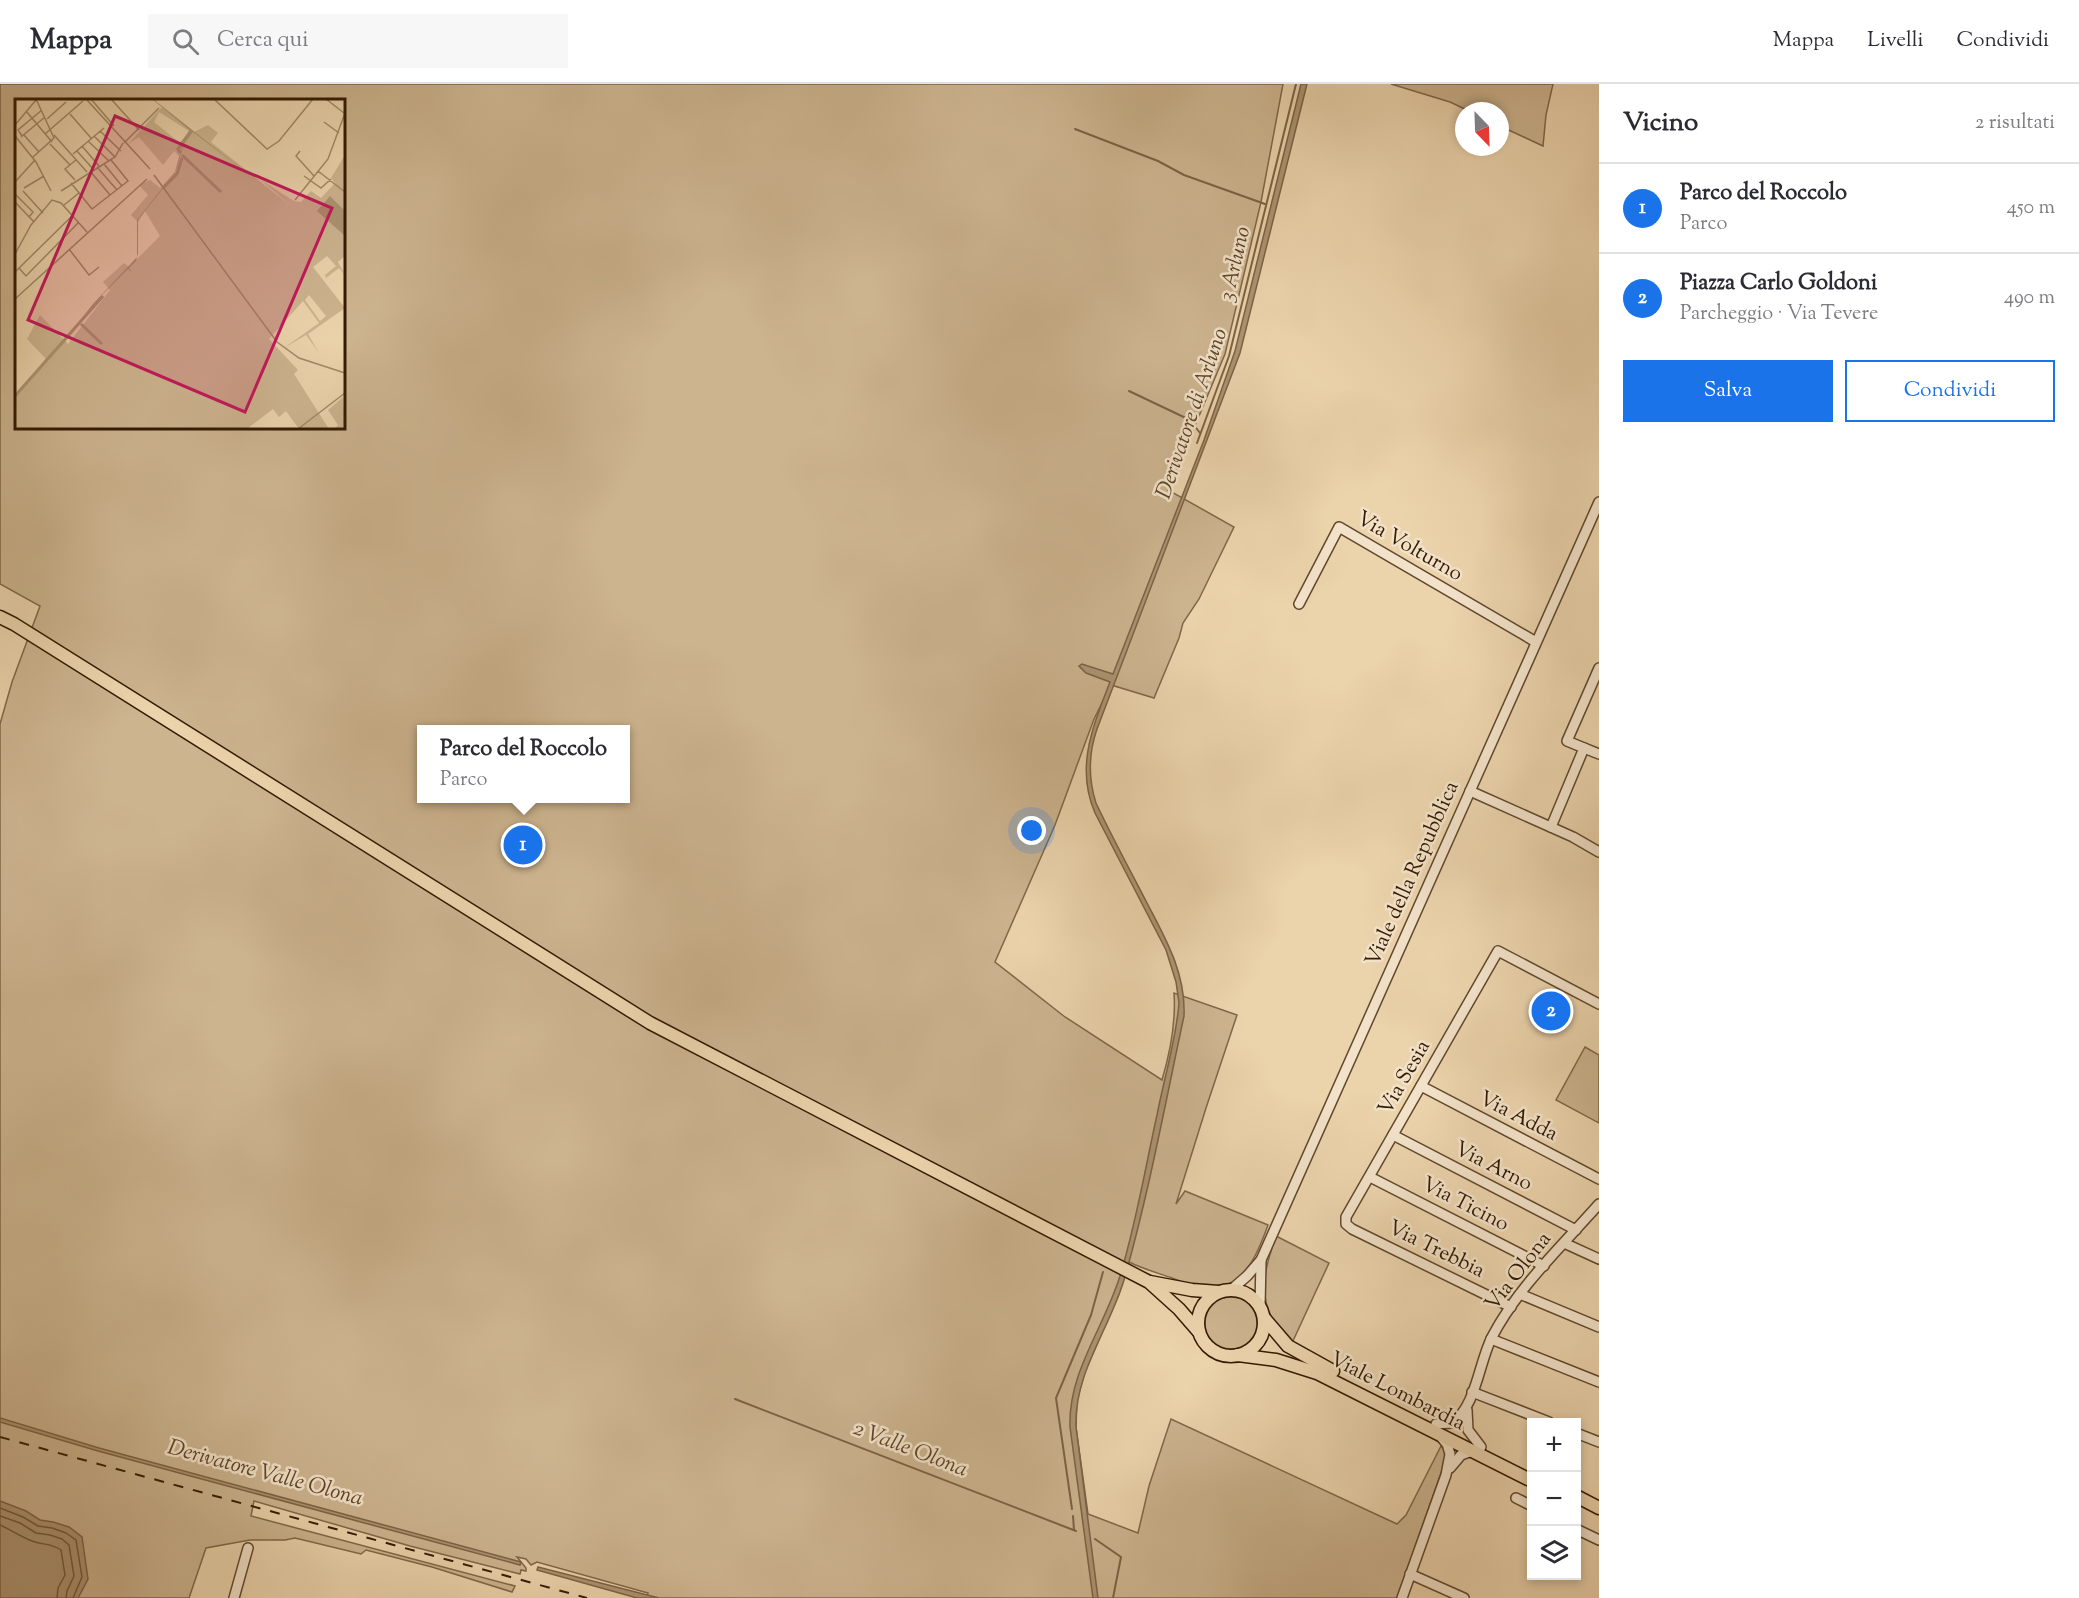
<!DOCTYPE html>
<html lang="it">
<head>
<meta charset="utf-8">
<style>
	:root { --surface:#fff; --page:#f7f7f7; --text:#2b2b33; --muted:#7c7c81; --line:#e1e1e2; --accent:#1a73e8 }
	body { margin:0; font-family:"Sorts Mill Goudy",serif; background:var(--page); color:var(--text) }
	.controls { position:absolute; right:18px; bottom:18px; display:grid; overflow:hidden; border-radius:0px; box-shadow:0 3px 9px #0003 }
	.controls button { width:54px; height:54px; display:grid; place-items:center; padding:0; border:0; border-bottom:2px solid var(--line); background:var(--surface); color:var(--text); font:30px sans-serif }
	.compass { position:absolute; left:1455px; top:18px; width:54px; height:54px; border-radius:50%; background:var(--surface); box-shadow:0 3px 9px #0003; rotate:157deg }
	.you { position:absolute; left:1032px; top:747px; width:21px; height:21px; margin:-15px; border:4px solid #fff; border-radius:50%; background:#1a73e8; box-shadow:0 0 0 9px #1a73e833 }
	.badge { display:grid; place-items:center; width:39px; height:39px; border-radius:50%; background:var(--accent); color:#fff; font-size:20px; font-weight:700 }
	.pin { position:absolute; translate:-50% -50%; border:3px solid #fff; box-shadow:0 2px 6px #0006 }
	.popup { position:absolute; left:417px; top:641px; width:213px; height:78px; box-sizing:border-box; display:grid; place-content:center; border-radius:0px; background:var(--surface); filter:drop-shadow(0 2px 4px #0005); font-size:20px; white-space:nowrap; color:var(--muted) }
	.popup b { font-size:22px; color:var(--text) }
	.popup::after { content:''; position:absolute; left:50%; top:100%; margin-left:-12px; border:12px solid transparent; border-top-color:var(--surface) }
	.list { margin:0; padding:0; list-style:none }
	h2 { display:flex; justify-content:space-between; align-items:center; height:78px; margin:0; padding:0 24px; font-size:26px }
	h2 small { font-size:20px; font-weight:400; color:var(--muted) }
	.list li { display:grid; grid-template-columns:39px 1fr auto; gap:18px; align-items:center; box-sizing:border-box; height:90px; padding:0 24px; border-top:2px solid var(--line) }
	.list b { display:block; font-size:22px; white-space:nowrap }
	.list p { margin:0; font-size:20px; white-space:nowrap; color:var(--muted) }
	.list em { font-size:20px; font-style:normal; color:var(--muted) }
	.actions { display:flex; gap:12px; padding:18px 24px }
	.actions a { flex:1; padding:14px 0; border:2px solid var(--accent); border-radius:0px; text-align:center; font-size:21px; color:var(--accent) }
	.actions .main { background:var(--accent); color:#fff }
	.icon { flex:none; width:33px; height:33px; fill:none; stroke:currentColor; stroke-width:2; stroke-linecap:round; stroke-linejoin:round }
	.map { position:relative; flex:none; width:1599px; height:1514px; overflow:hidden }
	header { display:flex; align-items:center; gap:36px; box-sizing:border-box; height:84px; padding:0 30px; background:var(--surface); border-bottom:2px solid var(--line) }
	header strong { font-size:28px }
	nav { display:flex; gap:33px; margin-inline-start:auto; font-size:21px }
	.search { width:420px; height:54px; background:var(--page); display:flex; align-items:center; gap:15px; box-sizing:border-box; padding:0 21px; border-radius:0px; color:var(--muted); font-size:22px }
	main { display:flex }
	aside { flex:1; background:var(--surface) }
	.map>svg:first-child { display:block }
	.green { fill:#ccb48f; stroke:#806748; stroke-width:1.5; fill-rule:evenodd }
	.water { fill:#ac9472; stroke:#7c6344; stroke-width:1.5 }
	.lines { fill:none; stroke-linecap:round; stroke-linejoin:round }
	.shore { stroke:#705739; stroke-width:1.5 }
	.stream { stroke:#7c6344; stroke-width:2 }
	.minor-casing { stroke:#61482b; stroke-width:12 }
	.major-casing { stroke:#331a00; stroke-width:15 }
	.minor { stroke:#f2e2c9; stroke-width:9 }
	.major { stroke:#ebd3ac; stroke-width:12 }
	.rail { stroke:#331a00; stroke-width:2; stroke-dasharray:10 10; stroke-linecap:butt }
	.labels { text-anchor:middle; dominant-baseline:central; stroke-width:5; stroke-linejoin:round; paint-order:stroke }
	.street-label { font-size:21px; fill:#331a00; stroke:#f2e2c9 }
	.water-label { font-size:22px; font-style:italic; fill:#5d4528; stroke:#f2e2c9 }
	.inset-river { fill:none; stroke:#ac9472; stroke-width:3 }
	.inset-road { fill:none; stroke:#a18967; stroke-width:1.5 }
	.view { fill:#c2185b; fill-opacity:0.15; stroke:#c2185b; stroke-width:3 }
	.inset-edge { fill:none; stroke:#331a00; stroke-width:3 }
</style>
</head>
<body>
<header>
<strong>Mappa</strong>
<div class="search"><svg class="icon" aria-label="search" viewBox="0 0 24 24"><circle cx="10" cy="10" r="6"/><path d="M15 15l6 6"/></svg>Cerca qui</div>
<nav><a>Mappa</a><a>Livelli</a><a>Condividi</a></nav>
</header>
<main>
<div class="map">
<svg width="1599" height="1514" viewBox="0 0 1599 1514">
	<rect width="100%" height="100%" fill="#ebd3ac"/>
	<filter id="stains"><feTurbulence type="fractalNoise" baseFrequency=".00333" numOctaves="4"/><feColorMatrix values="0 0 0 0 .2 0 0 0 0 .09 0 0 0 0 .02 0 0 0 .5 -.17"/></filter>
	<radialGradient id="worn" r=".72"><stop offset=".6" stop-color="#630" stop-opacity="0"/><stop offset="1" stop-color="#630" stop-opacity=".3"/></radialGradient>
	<g class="green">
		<path d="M0 0H1283L1261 118 1225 270 1168 406 1234 443 1199 515 1183 539 1179 554 1154 614 1111 601 1094 635 1055 741 995 878 1065 933 1162 996C1170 969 1176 938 1174 909L1237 931 1206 1024 1176 1120 1185 1107 1268 1141C1259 1166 1246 1202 1213 1204 1200 1205 1185 1199 1172 1194 1158 1189 1143 1185 1129 1178L1119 1210 1085 1288 1077 1316 1076 1343 1088 1430 1138 1449 1149 1402 1171 1335 1397 1440 1406 1431 1441 1362 1447 1369 1442 1386 1397 1514H646L648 1509 537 1478 531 1481 526 1475 517 1473 526 1484V1487L521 1486 520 1490 410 1462 254 1417 251 1432 515 1502 512 1508 432 1483 366 1466 361 1470 295 1454 285 1456H250L206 1464 189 1514H0V640L12 598 40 522 0 500ZM16 16H344V344H16ZM421 646H625V714H421Z"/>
		<polygon points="1391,0 1553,0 1546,31 1543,62 1500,42 1500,27 1469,27 1450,18"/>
		<polygon points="1585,963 1599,971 1599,1039 1556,1016"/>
		<path d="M1276 1152 1329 1179 1292 1259C1286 1253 1279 1246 1274 1238 1257 1210 1266 1180 1276 1152Z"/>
		<circle cx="1231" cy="1239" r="26"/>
	</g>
	<g class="water">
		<path d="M1301 0H1307L1240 269 1097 645C1088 671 1088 694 1096 719 1112 753 1130 786 1147 819 1166 855 1186 890 1184 932 1165 1020 1149 1109 1124 1196 1109 1246 1074 1289 1076 1343L1098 1514H1093L1070 1343C1068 1288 1104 1244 1120 1192 1136 1140 1145 1085 1157 1031 1164 994 1176 957 1179 919L1176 898 1166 866 1095 729C1075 683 1093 642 1110 598L1086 589 1079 582 1082 580 1113 590 1204 356 1235 267Z"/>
		<polygon points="0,1334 99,1364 521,1478 520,1481 98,1367 0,1338"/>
		<polygon points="0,1417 26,1427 40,1436 53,1438 69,1443 82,1453 88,1495 78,1514 0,1514"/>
		<polygon points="538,1483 659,1514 637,1514 537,1486"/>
	</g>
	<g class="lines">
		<g class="shore">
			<polyline points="0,1424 23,1433 38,1442 52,1444 66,1449 76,1456 82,1493 73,1514"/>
			<polyline points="0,1432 20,1439 36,1449 50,1451 62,1455 69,1461 74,1492 67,1507 66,1514"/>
			<path d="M0 1441C11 1446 21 1453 32 1457 42 1461 51 1459 61 1466L65 1491 58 1504 57 1514"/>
		</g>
		<g class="stream">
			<polyline points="1075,45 1158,77 1184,91 1265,120"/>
			<polyline points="1129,307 1190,336 1200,349"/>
			<polyline points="1197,359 1229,272 1296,0"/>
			<polyline points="735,1315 1076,1447"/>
			<polyline points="1072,1425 1056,1314 1091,1231 1103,1188"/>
			<polyline points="1073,1432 1074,1446"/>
			<polyline points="1095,1455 1121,1473 1113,1514"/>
		</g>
		<defs>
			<g id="minor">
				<polyline points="1299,520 1339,443 1536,558"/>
				<polyline points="1584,664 1599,670"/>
				<polyline points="1470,707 1573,753 1599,768"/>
				<polyline points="1551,743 1584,664 1567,657 1599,584"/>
				<polyline points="1421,1002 1599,1095"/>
				<polyline points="1393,1051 1576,1146"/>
				<polyline points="1370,1093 1544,1182"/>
				<polyline points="1564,1159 1599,1175"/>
				<polyline points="1231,1206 1247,1192 1261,1176 1599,418"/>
				<polyline points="1520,1210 1599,1243"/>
				<polyline points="1260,1222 1261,1176"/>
				<polyline points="1511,1223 1352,1145 1346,1140 1346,1133 1498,867 1599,920"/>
				<polyline points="1491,1255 1599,1298"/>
				<polyline points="1472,1308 1549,1338"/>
				<polyline points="1467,1326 1468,1346 1481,1363"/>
				<path d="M1436 1340 1452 1339C1476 1323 1479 1278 1492 1253 1518 1203 1562 1162 1599 1120"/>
				<polyline points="1576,1349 1599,1358"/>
				<polyline points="1450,1384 1461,1371 1472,1367"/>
				<polyline points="1516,1414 1532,1422"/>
				<polyline points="1576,1445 1599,1456"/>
				<polyline points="1410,1490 1464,1514"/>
				<polyline points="234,1514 248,1464"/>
				<polyline points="1402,1514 1446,1391 1450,1370 1447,1360 1441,1353"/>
			</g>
			<g id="major">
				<polyline points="0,533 14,540 650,939 1149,1198 1179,1225 1199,1248"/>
				<polyline points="1150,1198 1192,1206 1219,1208"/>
				<circle cx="1231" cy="1239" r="33"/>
				<polyline points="1264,1234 1288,1262 1333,1287"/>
				<polyline points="1238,1271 1276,1276 1317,1289 1532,1397"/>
				<polyline points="1576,1412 1599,1424"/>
			</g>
		</defs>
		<use href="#minor" class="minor-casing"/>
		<use href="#major" class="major-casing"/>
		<use href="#minor" class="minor"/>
		<use href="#major" class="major"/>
		<polyline class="rail" points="0,1353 587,1514"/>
	</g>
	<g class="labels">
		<g class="street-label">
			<text transform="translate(1409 463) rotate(30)">Via Volturno</text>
			<text transform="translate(1413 790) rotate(-66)">Viale della Repubblica</text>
			<text transform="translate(1405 994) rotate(-60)">Via Sesia</text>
			<text transform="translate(1518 1033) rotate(27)">Via Adda</text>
			<text transform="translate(1493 1083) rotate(27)">Via Arno</text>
			<text transform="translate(1465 1121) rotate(27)">Via Ticino</text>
			<text transform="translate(1436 1166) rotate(26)">Via Trebbia</text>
			<text transform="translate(1519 1188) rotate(-52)">Via Olona</text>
			<text transform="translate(1397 1308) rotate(27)">Viale Lombardia</text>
		</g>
		<g class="water-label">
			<text transform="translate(1236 180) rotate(-77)">3 Arluno</text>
			<text transform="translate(1193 330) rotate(-71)">Derivatore di Arluno</text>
			<text transform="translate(910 1366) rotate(21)">2 Valle Olona</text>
			<text transform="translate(265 1390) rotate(15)">Derivatore Valle Olona</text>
		</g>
	</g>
	<g transform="translate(15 15)">
		<rect width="330" height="330" fill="#ebd3ac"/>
		<path d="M147 8 179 33 193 26 203 34 196 43 276 107 246 81 279 102 286 103 296 92 306 99 320 84 316 79 330 56V157L323 163 330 176 324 169 311 179 310 176 321 167 312 157 298 168 330 209 293 235 304 254 291 236 269 249 304 224 288 202 254 240 283 271 279 275 314 330H284L271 312 264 318 258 310 232 330H0V295L32 261 12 240 25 216 53 245 95 191 88 183 109 164 114 168 145 137 130 112 123 123 116 116 133 96 124 86 135 81 145 89 160 73 164 57 159 52 148 66 124 38 113 45ZM144 13 174 32 165 44 139 23ZM294 196 311 217 305 222 290 201ZM328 298 330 330H319L323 326 313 311Z" fill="#ccb48f" fill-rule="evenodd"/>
		<path d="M137 0H138L242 82 178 33 169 45 160 74 123 121V154L121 162 114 169 117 173 113 170 87 196 50 243 0 296 50 242 77 206 122 158V121L160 73 168 45 177 33ZM315 97 330 112V137L302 112Z" fill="#ac9472"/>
		<path class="inset-river" d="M165 54 163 50 176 32M167 56 206 93M149 88 162 75 167 59M66 225 87 245M0 297 88 197"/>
		<path class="inset-road" d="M76 0 99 27M96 0 124 31M199 0 252 50 264 42 298 0M311 0 329 14M72 1 135 70M11 12 37 43M55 15 76 39M32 20 51 3M309 23 324 34M0 26 21 1M85 32 106 52M30 35 68 2M9 36 24 53M39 36 72 73M0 37 21 63 36 92M7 37 3 31 27 11M79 37 100 58M6 38 30 18M73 42 94 62M109 44 144 9M35 45 55 66M67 47 84 67M62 52 78 70M285 52 281 57 299 77M58 55 89 29M18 58 39 39 21 0M89 65 107 87M82 68 102 91M75 72 95 96M303 72 330 93M139 76 262 243 284 259 330 274M289 77 306 89 316 80M60 81 50 70 61 61M0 83 20 61M56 84 77 110 113 82 96 61M9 89 29 77M8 92 28 114M46 92 100 58 108 44M0 95 18 113 14 118M280 101 313 60 330 14M0 103 19 123M49 106 64 94M54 150 74 176 84 168M0 155 16 126 37 101 46 104 72 133M4 169 11 177 63 124M0 173 57 117M0 200 132 80M283 330 330 294"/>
		<path class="view" d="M100 17 317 109 230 313 13 221Z"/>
		<rect width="330" height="330" class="inset-edge"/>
	</g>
	<rect width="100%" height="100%" filter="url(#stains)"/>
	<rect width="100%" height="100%" fill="url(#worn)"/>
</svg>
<div class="controls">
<button>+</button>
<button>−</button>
<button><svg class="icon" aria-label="layers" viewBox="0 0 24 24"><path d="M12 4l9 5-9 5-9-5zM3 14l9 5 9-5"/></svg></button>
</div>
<svg class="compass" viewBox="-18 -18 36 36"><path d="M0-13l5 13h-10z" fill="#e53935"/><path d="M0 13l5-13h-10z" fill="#7c7c81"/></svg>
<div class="you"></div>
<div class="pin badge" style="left:523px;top:761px">1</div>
<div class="popup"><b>Parco del Roccolo</b>Parco</div>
<div class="pin badge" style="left:1551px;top:927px">2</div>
</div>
<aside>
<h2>Vicino<small>2 risultati</small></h2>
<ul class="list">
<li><span class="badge">1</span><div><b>Parco del Roccolo</b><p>Parco</p></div><em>450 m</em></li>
<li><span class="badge">2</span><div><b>Piazza Carlo Goldoni</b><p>Parcheggio · Via Tevere</p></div><em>490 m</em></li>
</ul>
<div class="actions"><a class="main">Salva</a><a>Condividi</a></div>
</aside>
</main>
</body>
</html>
